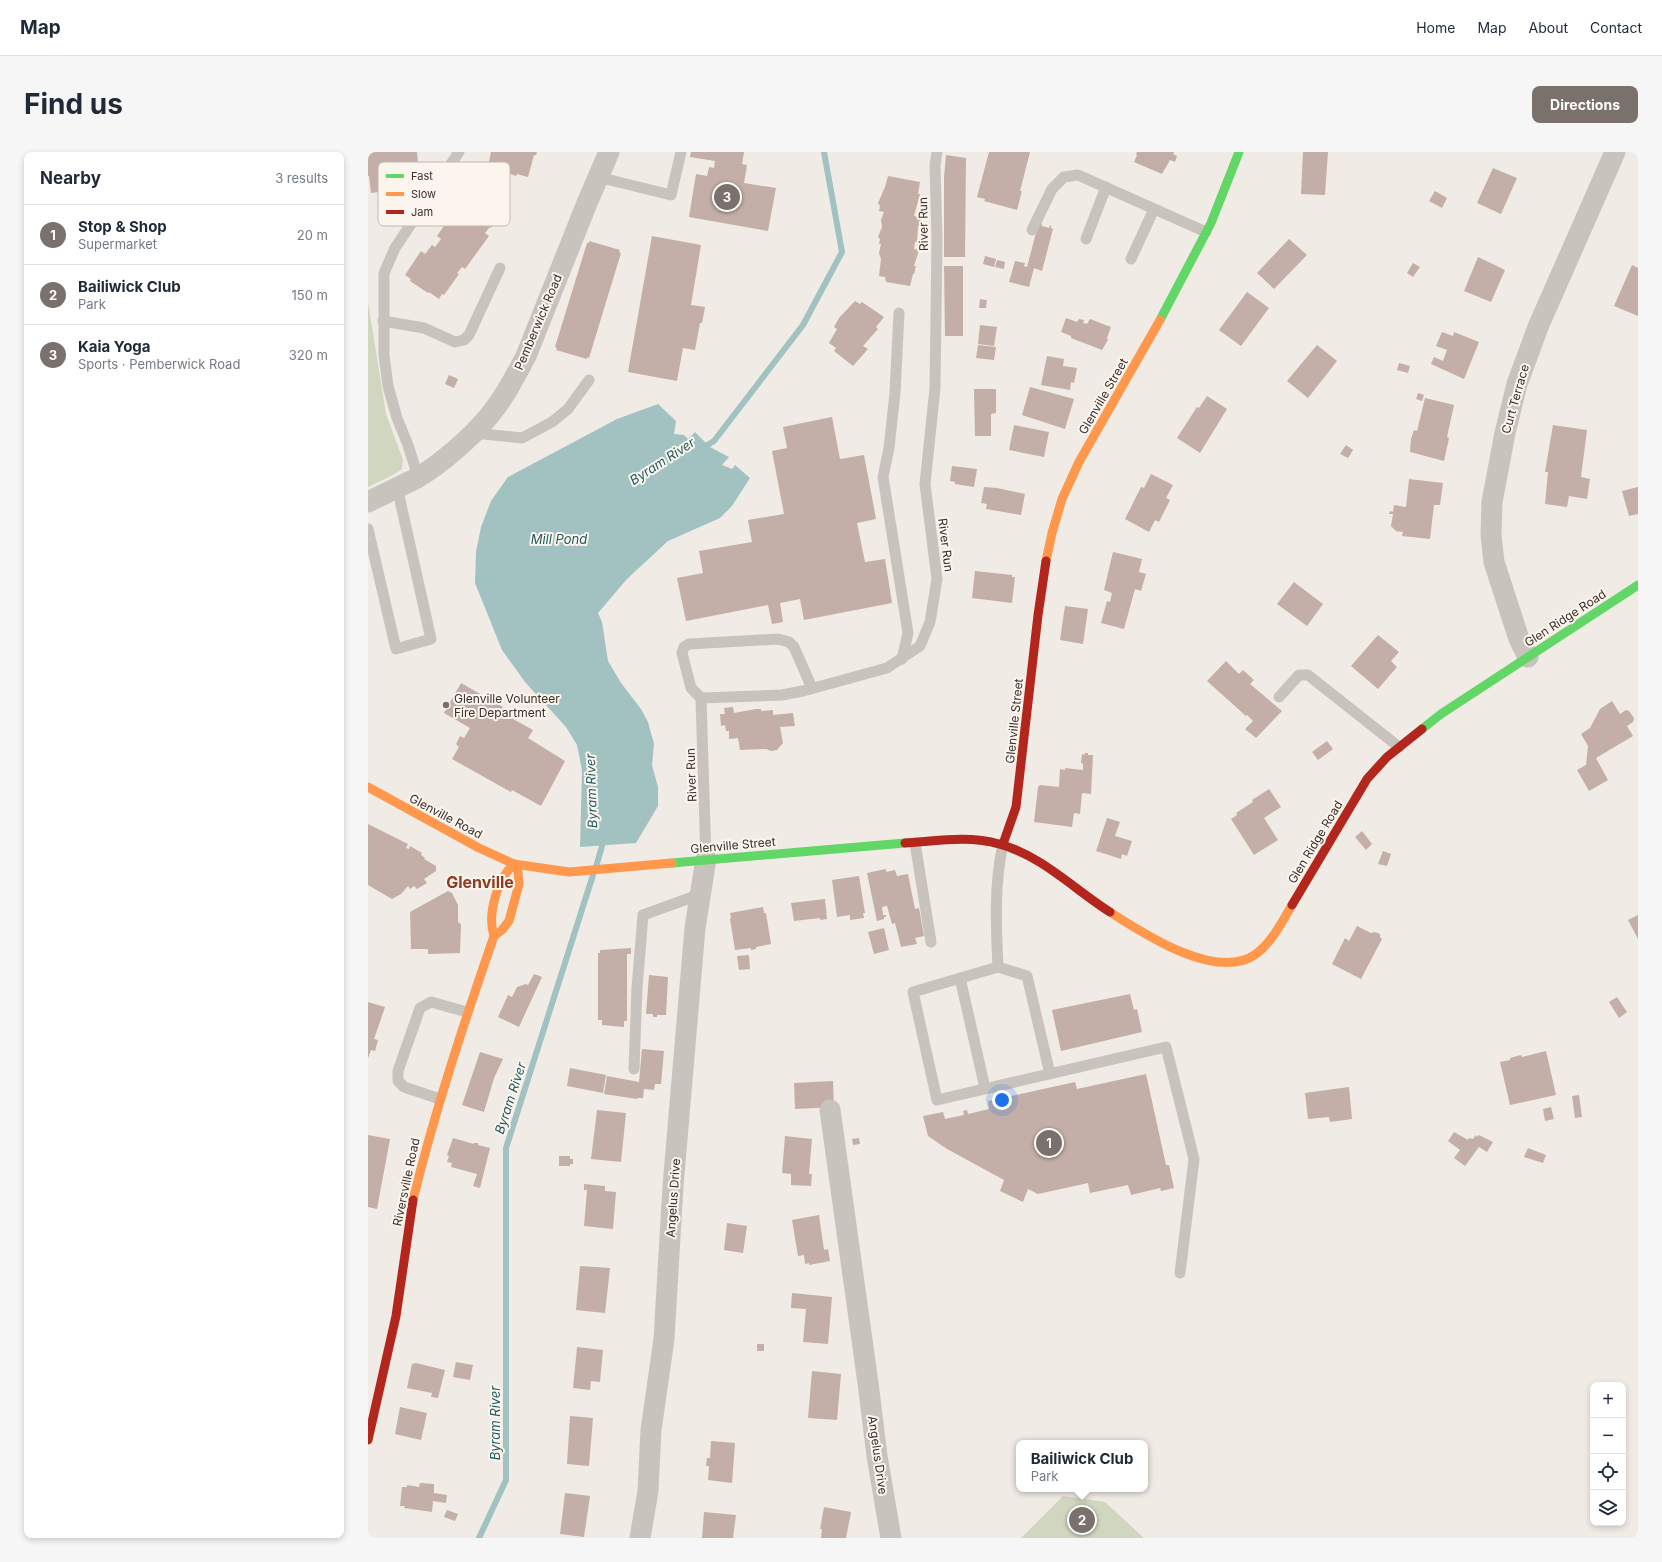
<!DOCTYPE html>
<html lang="en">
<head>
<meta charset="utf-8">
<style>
	:root { --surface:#fff; --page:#f6f6f7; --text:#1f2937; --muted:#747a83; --line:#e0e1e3; --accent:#7a716c }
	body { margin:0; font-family:Inter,sans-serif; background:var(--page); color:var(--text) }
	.controls { position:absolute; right:12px; bottom:12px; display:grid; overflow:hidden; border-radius:8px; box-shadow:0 2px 6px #0003 }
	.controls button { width:36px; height:36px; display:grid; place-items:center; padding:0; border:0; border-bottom:1px solid var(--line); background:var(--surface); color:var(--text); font:20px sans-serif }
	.you { position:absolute; left:634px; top:948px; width:14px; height:14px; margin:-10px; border:3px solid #fff; border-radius:50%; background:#1a73e8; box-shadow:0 0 0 6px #1a73e833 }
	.badge { display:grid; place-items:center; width:26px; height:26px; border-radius:50%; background:var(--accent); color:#fff; font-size:13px; font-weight:700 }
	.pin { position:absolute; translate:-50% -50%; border:2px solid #fff; box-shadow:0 1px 4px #0006 }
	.popup { position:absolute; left:648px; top:1288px; width:132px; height:52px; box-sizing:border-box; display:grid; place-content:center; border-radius:8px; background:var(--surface); filter:drop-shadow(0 1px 3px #0005); font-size:13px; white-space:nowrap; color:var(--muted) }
	.popup b { font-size:15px; color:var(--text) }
	.popup::after { content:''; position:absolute; left:50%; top:100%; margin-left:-8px; border:8px solid transparent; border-top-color:var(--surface) }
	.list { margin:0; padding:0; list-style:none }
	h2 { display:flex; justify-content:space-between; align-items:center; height:52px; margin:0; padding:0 16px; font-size:17px }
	h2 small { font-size:13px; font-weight:400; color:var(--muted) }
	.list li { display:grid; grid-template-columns:26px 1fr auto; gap:12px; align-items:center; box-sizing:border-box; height:60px; padding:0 16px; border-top:1px solid var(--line) }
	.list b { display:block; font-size:15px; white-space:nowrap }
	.list p { margin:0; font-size:13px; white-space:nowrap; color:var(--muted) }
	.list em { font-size:13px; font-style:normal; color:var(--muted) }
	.icon { flex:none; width:22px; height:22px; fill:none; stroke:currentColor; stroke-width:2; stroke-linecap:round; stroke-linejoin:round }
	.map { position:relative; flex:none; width:1270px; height:1386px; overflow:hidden; border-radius:8px }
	header { display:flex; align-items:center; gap:24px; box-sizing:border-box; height:56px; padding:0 20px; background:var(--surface); border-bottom:1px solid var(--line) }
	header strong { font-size:19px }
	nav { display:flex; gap:22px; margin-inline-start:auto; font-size:14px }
	.intro { display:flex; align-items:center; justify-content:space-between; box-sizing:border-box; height:96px; padding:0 24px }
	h1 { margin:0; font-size:28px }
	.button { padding:10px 18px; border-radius:8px; background:var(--accent); color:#fff; font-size:14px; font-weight:700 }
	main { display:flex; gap:24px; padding:0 24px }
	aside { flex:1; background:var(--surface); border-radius:8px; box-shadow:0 2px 6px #0003 }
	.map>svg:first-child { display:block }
	.green { fill:#d1d6bf }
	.water { fill:#a1c2c1 }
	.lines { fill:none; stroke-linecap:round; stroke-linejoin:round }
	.stream { stroke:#a1c2c1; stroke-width:6 }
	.building { fill:#c3afa7 }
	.lane { stroke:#c9c3be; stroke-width:11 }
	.street { stroke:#c9c3be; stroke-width:21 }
	.fast { stroke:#63d668; stroke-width:9 }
	.slow { stroke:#ff974d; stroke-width:9 }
	.jam { stroke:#b3261e; stroke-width:9 }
	.poi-dot { fill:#7a716c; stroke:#fbf5ee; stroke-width:1.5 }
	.labels { text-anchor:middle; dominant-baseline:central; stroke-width:4; stroke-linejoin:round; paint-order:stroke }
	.street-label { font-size:12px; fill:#3b302b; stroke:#fbf5ee }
	.poi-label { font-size:12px; fill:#3b302b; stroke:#fbf5ee; text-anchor:start }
	.water-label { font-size:13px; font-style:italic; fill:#1f5a5e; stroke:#fbf5ee }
	.district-label { font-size:16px; font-weight:bold; fill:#8c3b22; stroke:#fbf5ee }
	.key { fill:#fbf5ee; stroke:#c1bab4; stroke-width:1 }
	.key-label { font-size:11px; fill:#3b302b }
</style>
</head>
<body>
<header>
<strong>Map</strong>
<nav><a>Home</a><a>Map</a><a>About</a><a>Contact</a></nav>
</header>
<div class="intro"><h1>Find us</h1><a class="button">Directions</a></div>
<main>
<aside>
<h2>Nearby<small>3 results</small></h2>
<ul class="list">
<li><span class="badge">1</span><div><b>Stop &amp; Shop</b><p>Supermarket</p></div><em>20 m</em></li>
<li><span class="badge">2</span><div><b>Bailiwick Club</b><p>Park</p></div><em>150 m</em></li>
<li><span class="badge">3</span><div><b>Kaia Yoga</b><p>Sports · Pemberwick Road</p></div><em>320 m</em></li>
</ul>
</aside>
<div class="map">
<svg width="1270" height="1386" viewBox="0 0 1270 1386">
	<rect width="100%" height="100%" fill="#f0ebe5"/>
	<g class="green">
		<polygon points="0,150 18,262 35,308 34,317 25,323 0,335"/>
		<polygon points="695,1344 737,1350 776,1386 653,1386"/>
	</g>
	<polygon class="water" points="290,252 308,269 306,282 316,283 320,287 327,280 342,295 361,305 354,313 364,317 367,313 382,326 364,354 352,366 300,389 259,427 230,461 234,470 240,509 253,531 273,557 280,570 286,592 284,613 290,635 290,654 268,691 212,695 214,618 209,593 198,575 157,530 134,498 107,431 108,400 113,375 123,349 140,325 249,267"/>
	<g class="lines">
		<g class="stream">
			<polyline points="333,297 346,289 435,173 474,100 456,0"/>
			<polyline points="228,715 236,687"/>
			<polyline points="111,1386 138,1328 138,996 225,723"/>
		</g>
	</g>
	<g class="building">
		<polygon points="0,0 49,0 50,11 42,12 44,27 35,28 36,37 3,41 1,24 0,24"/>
		<polygon points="123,0 169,0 168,3 166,3 160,25 149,22 148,24 120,14"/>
		<polygon points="323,0 376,0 374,12 379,13 376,31 408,36 400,79 321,65 328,22 339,24 341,15 346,16 347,9 322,5"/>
		<polygon points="621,0 662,0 652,39 654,39 649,58 616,49 617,47 609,45"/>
		<polygon points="769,0 806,0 805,2 809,4 807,10 802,8 794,22 766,10 769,3 768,2"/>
		<polygon points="935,0 960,0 957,43 933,42"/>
		<polygon points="578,3 598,6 597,105 576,105 576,25"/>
		<polygon points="1125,16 1149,26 1133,62 1109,51"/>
		<polygon points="520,24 552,30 550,42 552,42 546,64 553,66 552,74 550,74 549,90 547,90 546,97 551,98 546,114 548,114 546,122 545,122 542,134 518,130 517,125 511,124 513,107 511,101 513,92 511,92 512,87 510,85 514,75 513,68 516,60 511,59 512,54 510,51 517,35"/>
		<polygon points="106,25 113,30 114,29 131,40 130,42 140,49 137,54 139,55 123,76 122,75 117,81 121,84 97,117 94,115 89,121 91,122 76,143 74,142 71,147 61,140 60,141 42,129 43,127 37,123 53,99 57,102 64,93 67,95 73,87 69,84 80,68 84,71 91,63 87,60 94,51 89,48"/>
		<polygon points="1067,39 1079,46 1074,56 1061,49"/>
		<polygon points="673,71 674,72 674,74 681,76 682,73 683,74 683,76 685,77 674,119 666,116 661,135 641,130 647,109 657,111 656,114 659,115 670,73 672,74"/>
		<polygon points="284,84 333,93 323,153 337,155 334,171 332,171 327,198 315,196 309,229 260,220"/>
		<polygon points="921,87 939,103 906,137 889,121"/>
		<polygon points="221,89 252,98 251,100 253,101 221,206 219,205 219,207 188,198 189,196 187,195 219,91 221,91"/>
		<polygon points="617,104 628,107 626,115 615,112"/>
		<polygon points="1110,105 1137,118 1123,150 1096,139"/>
		<polygon points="629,108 637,110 636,117 627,115"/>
		<polygon points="1045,111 1052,115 1045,125 1039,121"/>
		<polygon points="1264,113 1270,116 1270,164 1246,154"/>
		<polygon points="576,114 595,114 595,184 577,184"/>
		<polygon points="879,140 901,156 873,194 851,178"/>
		<polygon points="612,147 619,148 618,156 611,156"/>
		<polygon points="487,149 492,152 494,150 516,165 508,175 510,177 495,194 500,197 485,214 466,199 468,196 461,191 469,177 466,175 471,166"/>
		<polygon points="698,166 709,170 711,167 716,168 715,171 719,172 722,167 743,175 739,186 740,188 734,198 703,186 703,184 693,180"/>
		<polygon points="612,173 629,175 626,194 610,192"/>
		<polygon points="1074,180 1085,184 1086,180 1111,190 1096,227 1063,212 1066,205 1075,209 1079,198 1068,194"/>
		<polygon points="610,193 628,195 626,208 608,206"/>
		<polygon points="949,193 969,209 940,246 919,229"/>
		<polygon points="679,204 696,207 695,214 709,216 706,231 703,230 702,238 673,233"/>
		<polygon points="1031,211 1042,214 1040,221 1029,218"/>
		<polygon points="81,223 90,227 86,236 77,232"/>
		<polygon points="662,235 706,247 697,277 654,263"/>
		<polygon points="606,237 628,237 628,261 623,262 623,284 607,284"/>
		<polygon points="1050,241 1056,243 1054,249 1048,247"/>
		<polygon points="839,244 859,257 832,301 809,286 829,255 831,256"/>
		<polygon points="1057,246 1086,253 1079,285 1081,286 1076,309 1042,300 1043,287 1046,278 1049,279"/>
		<polygon points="464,265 472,307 496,303 508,367 489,371 497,410 517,407 524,451 436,468 432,447 412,451 415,470 404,472 400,453 318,469 309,426 335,421 331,399 384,390 380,368 416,362 404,299 419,296 415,275"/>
		<polygon points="646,273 681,280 676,305 641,298"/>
		<polygon points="1185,273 1219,278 1213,325 1222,327 1219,347 1201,344 1199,355 1177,352 1180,320 1177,320"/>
		<polygon points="978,293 985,298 980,306 972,302"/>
		<polygon points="584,314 609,317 606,335 587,332 587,330 582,329"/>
		<polygon points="783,322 805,333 798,346 802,348 791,370 787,368 781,380 757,367 773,335 776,336"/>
		<polygon points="1041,327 1075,331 1072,353 1066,353 1062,387 1034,384 1035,380 1028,379 1023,374 1025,362 1021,362 1022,359 1025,360 1026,353 1038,355"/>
		<polygon points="616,335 629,336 657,342 653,363 618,357 619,352 613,351"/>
		<polygon points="1270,335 1270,362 1261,364 1254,339"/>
		<polygon points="745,400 774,407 771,420 778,422 773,439 767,437 756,477 733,471 739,449 742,450 744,441 736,438"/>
		<polygon points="607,419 644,423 644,425 647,425 644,451 604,446"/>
		<polygon points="926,430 955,452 939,474 909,452"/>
		<polygon points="697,454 720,457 715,492 692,488"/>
		<polygon points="1010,483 1031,500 1023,509 1029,515 1010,537 983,514"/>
		<polygon points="858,509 871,522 875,518 886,528 882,532 914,559 888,586 877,577 885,569 879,563 878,564 839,529"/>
		<polygon points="93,531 135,555 132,560 165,578 160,586 197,609 173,654 144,638 143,640 84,607 91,595 88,592 92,584 96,586 102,576 76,561"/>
		<polygon points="1244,549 1252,562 1258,558 1261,559 1266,566 1265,570 1259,574 1265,584 1228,606 1240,628 1221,639 1209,618 1218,613 1220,594 1213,582 1222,576 1232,557"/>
		<polygon points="365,555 366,561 388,557 393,557 393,559 405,558 405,563 425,561 427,574 412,575 415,591 409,598 403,599 398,597 372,598 370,586 361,587 361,579 358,579 357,573 353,574 352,562 357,562 356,556"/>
		<polygon points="959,589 965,597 950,608 944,600"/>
		<polygon points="717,601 720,601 720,603 725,603 723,642 714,641 712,662 706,661 704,675 666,670 670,635 672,633 691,635 692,617 697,618 697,616 715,618 715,612 713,611 714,602 716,603"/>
		<polygon points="901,637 913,655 896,666 910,688 886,703 863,667 869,663 868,661 885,650 884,648"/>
		<polygon points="739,666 752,670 747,684 764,689 759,704 754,702 753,707 728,699"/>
		<polygon points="0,672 40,692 38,696 41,697 42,694 54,701 53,703 57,706 56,707 68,714 68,719 56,727 59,731 49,737 46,734 42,737 40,734 33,742 24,747 0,733"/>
		<polygon points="994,679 1004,692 998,698 987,685"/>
		<polygon points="1015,699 1023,702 1019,714 1010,712"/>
		<polygon points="518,717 518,720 527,718 529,724 540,722 547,757 551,756 556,784 547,786 549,792 533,795 527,771 524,772 519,754 514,755 515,763 518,763 518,765 516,765 516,767 509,769 499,721"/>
		<polygon points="491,724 497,761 495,761 496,766 482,768 482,763 469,765 464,728"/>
		<polygon points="80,739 84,741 90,753 90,770 93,772 92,801 60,802 60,797 43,797 42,760"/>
		<polygon points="457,747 459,767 452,768 452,766 426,769 423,751"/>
		<polygon points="395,755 396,761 398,761 403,792 388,795 388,797 383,798 383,796 367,798 362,767 363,766 362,761"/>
		<polygon points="1270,763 1270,787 1260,768"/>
		<polygon points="989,774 1003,781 1007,780 1012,782 1012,785 1014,787 993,827 964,812 977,786 981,789"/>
		<polygon points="516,776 521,798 506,802 500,780"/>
		<polygon points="263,796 263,802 259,802 259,869 256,869 256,875 234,873 234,868 230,868 230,801 232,801 232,798"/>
		<polygon points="381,803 382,817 371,818 369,804"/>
		<polygon points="166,822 174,825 151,875 130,865 140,843 144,845 149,835 158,832 160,833"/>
		<polygon points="281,823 300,825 298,863 289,863 289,865 285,865 285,862 278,862"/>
		<polygon points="762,842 766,858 769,857 774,880 693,899 684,858"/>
		<polygon points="1249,845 1259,860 1251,866 1241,850"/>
		<polygon points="0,850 17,855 6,887 10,888 7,899 3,898 0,906"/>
		<polygon points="274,897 296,899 293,932 287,932 286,938 276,937 275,946 269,946 269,947 236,942 239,924 271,930"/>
		<polygon points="1178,899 1188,943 1142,953 1132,910 1142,908 1142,906 1153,903 1154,905"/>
		<polygon points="112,900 135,907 126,926 116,960 94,953"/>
		<polygon points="202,916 238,923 235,941 199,934"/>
		<polygon points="778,922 798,1013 801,1013 806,1036 793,1039 792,1036 763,1043 760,1033 722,1041 720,1031 670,1042 660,1037 655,1050 632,1039 636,1028 579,997 560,984 555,964 575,960 577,967 596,963 595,959 599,958 600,962 621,957 620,949 707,930 709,937"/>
		<polygon points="465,929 466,955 427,957 426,931"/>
		<polygon points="981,935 984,967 962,970 961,965 940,967 937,941"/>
		<polygon points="1211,943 1214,965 1207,966 1204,944"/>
		<polygon points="1183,955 1186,967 1177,969 1175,957"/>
		<polygon points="229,958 258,961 253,1010 223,1007"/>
		<polygon points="1086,980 1100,988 1101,986 1105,987 1108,983 1109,985 1111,983 1125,990 1119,1000 1111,995 1097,1014 1086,1006 1092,998 1080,989"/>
		<polygon points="0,983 22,987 9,1057 0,1055"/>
		<polygon points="417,984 444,987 441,1022 444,1022 443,1034 423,1033 423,1022 414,1021"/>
		<polygon points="85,986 106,992 106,991 110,991 110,993 122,996 112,1036 105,1034 109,1022 83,1015 84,1011 79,1010 81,1004 79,1003"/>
		<polygon points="491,986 492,992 485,993 484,987"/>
		<polygon points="1160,996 1178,1003 1175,1011 1156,1005"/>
		<polygon points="191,1004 202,1004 202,1007 205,1007 205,1012 202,1012 202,1014 191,1014"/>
		<polygon points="216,1032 237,1034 237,1039 248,1040 245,1077 216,1074 219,1038 216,1038"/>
		<polygon points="451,1063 456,1098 460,1097 462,1109 441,1113 441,1111 437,1112 436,1103 430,1104 424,1068"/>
		<polygon points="359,1071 379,1074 375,1101 356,1098"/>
		<polygon points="212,1114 242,1116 237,1161 208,1158"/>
		<polygon points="424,1141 464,1145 460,1192 435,1190 438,1157 423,1156"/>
		<rect x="389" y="1192" width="7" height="7"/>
		<polygon points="209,1195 235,1198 232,1230 223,1229 222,1238 205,1236"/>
		<polygon points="88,1210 105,1213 102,1228 85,1225"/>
		<polygon points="48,1211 77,1218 70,1246 63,1245 64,1241 39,1236 44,1212"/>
		<polygon points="444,1219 473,1222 469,1268 440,1266"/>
		<polygon points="32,1255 59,1261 53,1288 27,1282"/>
		<polygon points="202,1264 225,1266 221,1314 199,1312"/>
		<polygon points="343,1289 367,1291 364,1331 340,1328 341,1314 338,1314 339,1306 342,1306"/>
		<polygon points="52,1331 66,1332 66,1341 79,1343 78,1351 65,1349 64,1360 36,1356 37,1354 32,1354 34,1335 39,1335 39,1333 51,1335"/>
		<polygon points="197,1341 222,1344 216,1385 192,1382"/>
		<polygon points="456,1355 483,1360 478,1386 453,1386 454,1377 452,1377"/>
		<polygon points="79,1358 90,1362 87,1369 76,1365"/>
		<polygon points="336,1360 368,1363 365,1386 334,1386"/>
	</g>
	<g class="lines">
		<g class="lane">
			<polyline points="230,25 303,43 313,0"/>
			<polyline points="664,78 684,37 696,25 710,23 838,80"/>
			<polyline points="718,87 738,35"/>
			<polyline points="763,107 786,57"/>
			<polyline points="531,161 527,241 521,296 515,325 540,481 534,507"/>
			<polyline points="15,169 56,176 87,190 96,188 101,183 132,116"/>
			<polyline points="106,281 154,286 184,270 200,257 221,228"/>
			<polyline points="50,325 40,293 29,266 20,234 16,203 16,121 27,96 91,0"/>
			<polyline points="0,377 28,497 63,487 29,335"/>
			<polyline points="911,545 931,523 940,523 1031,595"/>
			<polyline points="333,546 323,536 314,501 316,495 321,492 410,487 421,490 426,495 444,536"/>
			<polyline points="547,691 563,790"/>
			<polyline points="338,707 333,546 414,543 435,539 519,516 552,494 562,470 569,427 557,332 567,236 569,87 567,13 569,0"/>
			<path d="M630 815C628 774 626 732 635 692"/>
			<polyline points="592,826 617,936"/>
			<polyline points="266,917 269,836 275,763 333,742"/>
			<polyline points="682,922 659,824 630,815 545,840 569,948 798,895 826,1007 812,1121"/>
			<polyline points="72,947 36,935 30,929 30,919 52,856 63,850 99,860"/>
		</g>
		<g class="street">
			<path d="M0 350C16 342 33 334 49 326 73 312 104 285 121 264 136 246 147 225 158 204L219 51 241 0"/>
			<polyline points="1160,505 1151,487 1126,410 1123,383 1124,350 1137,281 1149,232 1170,175 1247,0"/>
			<polyline points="462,958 500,1231 509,1304 523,1386"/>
			<polyline points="272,1386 280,1339 283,1278 296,1187 305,1034 327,776 338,707"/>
		</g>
		<g class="fast">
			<polyline points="792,168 843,71 871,0"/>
			<polyline points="1054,577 1073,562 1270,433"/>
			<polyline points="304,711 537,691"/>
		</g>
		<g class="slow">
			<polyline points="678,409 684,381 694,347 711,310 792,168"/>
			<polyline points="0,635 111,696 146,712 201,720 304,711"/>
			<path d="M742 760C776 782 849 830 888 802 904 790 914 770 924 753"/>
			<polyline points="126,784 134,778 141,769 151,732 150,720 146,712"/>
			<path d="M45 1048C67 958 96 871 126 784 119 763 129 727 146 712"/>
		</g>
		<g class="jam">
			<path d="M537 691C568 689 601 683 631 692 673 703 707 738 742 760"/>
			<polyline points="635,692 648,655 670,463 678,409"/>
			<polyline points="924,753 999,627 1019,605 1054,577"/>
			<polyline points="0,1288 28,1164 45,1048"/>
		</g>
	</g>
	<circle class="poi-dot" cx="78" cy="553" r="4"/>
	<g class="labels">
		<g class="street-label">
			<text transform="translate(555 72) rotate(-91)">River Run</text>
			<text transform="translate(170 170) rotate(-67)">Pemberwick Road</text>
			<text transform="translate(735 244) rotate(-60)">Glenville Street</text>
			<text transform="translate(1147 247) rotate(-74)">Curt Terrace</text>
			<text transform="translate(578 393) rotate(83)">River Run</text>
			<text transform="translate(1197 466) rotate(-33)">Glen Ridge Road</text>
			<text transform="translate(646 569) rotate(-84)">Glenville Street</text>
			<text transform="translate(323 623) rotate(-92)">River Run</text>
			<text transform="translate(78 664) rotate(28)">Glenville Road</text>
			<text transform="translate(947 690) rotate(-59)">Glen Ridge Road</text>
			<text transform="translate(365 693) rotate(-5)">Glenville Street</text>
			<text transform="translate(38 1030) rotate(-78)">Riversville Road</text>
			<text transform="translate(305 1046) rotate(-86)">Angelus Drive</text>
			<text transform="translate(510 1303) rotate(82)">Angelus Drive</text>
		</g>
		<g class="poi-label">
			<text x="86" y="546">Glenville Volunteer<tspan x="86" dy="14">Fire Department</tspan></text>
		</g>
		<g class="water-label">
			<text transform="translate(294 309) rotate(-33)">Byram River</text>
			<text x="191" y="387">Mill Pond</text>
			<text transform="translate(223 639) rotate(-92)">Byram River</text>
			<text transform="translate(142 946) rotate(-72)">Byram River</text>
			<text transform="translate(127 1271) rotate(-90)">Byram River</text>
		</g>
		<g class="district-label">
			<text x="112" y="730">Glenville</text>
		</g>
	</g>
	<rect x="10" y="10" width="132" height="64" rx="6" class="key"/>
	<rect x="18" y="22" width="18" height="4" fill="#63d668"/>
	<rect x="18" y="40" width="18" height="4" fill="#ff974d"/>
	<rect x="18" y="58" width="18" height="4" fill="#b3261e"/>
	<g class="key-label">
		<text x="43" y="28">Fast</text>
		<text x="43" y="46">Slow</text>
		<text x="43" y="64">Jam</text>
	</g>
</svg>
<div class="controls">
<button>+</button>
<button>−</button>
<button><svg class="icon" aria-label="locate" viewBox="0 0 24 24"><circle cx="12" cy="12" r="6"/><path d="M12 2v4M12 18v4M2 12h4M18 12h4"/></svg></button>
<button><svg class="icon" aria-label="layers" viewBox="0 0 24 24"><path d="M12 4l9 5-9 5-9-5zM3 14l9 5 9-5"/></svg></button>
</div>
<div class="you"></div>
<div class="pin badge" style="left:681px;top:991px">1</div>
<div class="pin badge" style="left:714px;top:1368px">2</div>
<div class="popup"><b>Bailiwick Club</b>Park</div>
<div class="pin badge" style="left:359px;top:45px">3</div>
</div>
</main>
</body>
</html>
